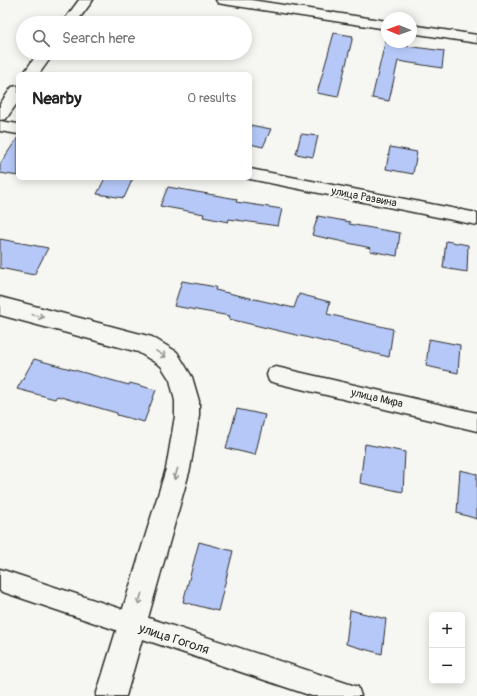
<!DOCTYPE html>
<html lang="en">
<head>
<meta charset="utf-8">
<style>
	:root { --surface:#fff; --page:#f6f6f6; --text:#222; --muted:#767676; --line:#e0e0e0 }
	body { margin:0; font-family:Pangolin,sans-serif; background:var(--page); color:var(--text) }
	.controls { position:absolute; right:12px; bottom:12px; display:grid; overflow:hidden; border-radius:6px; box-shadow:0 2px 10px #0003 }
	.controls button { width:36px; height:36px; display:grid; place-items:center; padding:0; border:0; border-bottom:1px solid var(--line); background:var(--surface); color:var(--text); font:20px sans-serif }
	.compass { position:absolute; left:381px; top:12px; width:36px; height:36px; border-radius:50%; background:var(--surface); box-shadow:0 2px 10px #0003; rotate:271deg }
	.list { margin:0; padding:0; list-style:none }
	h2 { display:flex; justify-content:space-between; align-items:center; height:52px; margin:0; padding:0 16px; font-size:17px }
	h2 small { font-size:13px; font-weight:400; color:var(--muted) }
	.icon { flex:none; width:22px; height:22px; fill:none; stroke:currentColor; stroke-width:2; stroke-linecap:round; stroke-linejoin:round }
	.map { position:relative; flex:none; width:477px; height:696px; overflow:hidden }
	.search { position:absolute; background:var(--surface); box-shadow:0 2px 10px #0003; left:16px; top:16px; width:236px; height:44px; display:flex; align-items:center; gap:10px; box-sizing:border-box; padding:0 14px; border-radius:22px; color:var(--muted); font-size:15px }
	.panel { position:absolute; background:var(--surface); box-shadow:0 2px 10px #0003; left:16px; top:72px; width:236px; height:108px; border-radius:6px }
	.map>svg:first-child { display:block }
	.building { fill:#b5c8f7; stroke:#2b2b2b }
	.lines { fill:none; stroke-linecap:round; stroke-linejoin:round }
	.street-casing { stroke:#2b2b2b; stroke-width:3 }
	.secondary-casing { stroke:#2b2b2b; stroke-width:3 }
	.street { fill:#f6f6f2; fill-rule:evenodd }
	.secondary { fill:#f6f6f2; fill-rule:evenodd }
	.oneway { stroke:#90908e }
	.labels { text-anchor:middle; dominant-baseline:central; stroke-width:4; stroke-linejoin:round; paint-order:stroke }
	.street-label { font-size:11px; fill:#2b2b2b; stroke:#f6f6f2 }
	.near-street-label { font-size:13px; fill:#2b2b2b; stroke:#f6f6f2 }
</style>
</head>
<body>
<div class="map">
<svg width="477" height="696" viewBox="0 0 477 696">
	<rect width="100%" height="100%" fill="#f6f6f2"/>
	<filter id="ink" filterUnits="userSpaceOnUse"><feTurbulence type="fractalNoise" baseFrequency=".025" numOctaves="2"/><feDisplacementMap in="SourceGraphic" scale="8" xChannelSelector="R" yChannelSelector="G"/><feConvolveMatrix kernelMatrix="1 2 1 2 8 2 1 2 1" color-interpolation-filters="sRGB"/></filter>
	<g filter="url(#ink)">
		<g class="building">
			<polygon points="334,33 353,36 338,97 317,93"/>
			<polygon points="387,34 387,42 402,42 401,44 406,46 444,51 442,68 398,61 389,101 372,98"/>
			<polygon points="250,125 271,129 263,147 250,144"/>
			<polygon points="301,134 318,136 313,157 296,154"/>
			<polygon points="18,137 18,176 0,173 0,164"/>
			<polygon points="390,147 417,152 413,174 386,169"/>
			<polygon points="105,178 133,178 124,198 97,194"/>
			<polygon points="168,187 237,199 236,202 282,209 278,226 229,219 228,222 203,217 204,214 160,206"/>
			<polygon points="318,216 350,222 349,224 400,233 397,256 370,251 371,248 312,235"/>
			<polygon points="0,239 48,248 34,275 0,268"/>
			<polygon points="446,241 468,245 467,272 443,268"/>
			<polygon points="182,281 216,287 215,290 294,308 299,294 330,302 327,314 393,329 389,357 229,319 230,316 174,306"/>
			<polygon points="429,339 460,345 458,373 426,366"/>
			<polygon points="34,359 129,385 130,383 156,390 144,422 117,415 117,413 57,396 55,399 17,389"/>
			<polygon points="237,409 265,415 255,455 226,448"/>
			<polygon points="365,444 405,452 403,492 360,483"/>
			<polygon points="460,470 477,474 477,519 457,513"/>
			<polygon points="199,542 233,551 218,611 183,602"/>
			<polygon points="350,610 386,619 382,654 346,644"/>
		</g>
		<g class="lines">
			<defs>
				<g id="street">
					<polygon points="0,121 18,124 18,134 0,131"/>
					<polygon points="250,169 477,213 477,225 250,179 246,178 250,178"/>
					<polygon points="276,367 477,413 477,431 276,383 269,381 267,375 269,369"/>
					<polygon points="0,569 349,684 358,687 361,696 312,696 0,591"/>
				</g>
				<g id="secondary">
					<polygon points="79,0 93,0 76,23 62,23"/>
					<polygon points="216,0 251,0 387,21 387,29 223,4 218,3"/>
					<polygon points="411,25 477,35 477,43 411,33"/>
					<polygon points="38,53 54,53 39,74 23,74"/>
					<polygon points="18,86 18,102 6,119 0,120 0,104 12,87"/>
					<polygon points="0,297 152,337 177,352 192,377 199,401 199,416 190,469 126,696 96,696 166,469 175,416 175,401 170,380 161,366 138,352 0,315"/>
				</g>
			</defs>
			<use href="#street" class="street-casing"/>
			<use href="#secondary" class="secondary-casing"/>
			<use href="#street" class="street"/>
			<use href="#secondary" class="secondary"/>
		</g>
		<defs><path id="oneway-shaft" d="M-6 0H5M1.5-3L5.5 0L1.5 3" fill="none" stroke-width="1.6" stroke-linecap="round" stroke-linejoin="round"/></defs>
		<g class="oneway">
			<use href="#oneway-shaft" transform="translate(38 316) rotate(15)"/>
			<use href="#oneway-shaft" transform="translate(161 354) rotate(31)"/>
			<use href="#oneway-shaft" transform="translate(176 474) rotate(106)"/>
			<use href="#oneway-shaft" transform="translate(140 599) rotate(106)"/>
		</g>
	</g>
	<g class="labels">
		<g class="street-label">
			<text transform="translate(364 197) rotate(11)">улица Развина</text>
			<text transform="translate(377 398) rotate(13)">улица Мира</text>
		</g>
		<g class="near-street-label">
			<text transform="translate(174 639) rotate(18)">улица Гоголя</text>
		</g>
	</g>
</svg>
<div class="controls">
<button>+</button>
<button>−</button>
</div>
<svg class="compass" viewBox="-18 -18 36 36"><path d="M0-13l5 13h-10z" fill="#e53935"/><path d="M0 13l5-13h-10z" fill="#767676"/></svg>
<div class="search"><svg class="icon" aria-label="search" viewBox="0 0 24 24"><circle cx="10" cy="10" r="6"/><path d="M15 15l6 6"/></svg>Search here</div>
<section class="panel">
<h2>Nearby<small>0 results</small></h2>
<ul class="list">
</ul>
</section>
</div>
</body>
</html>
